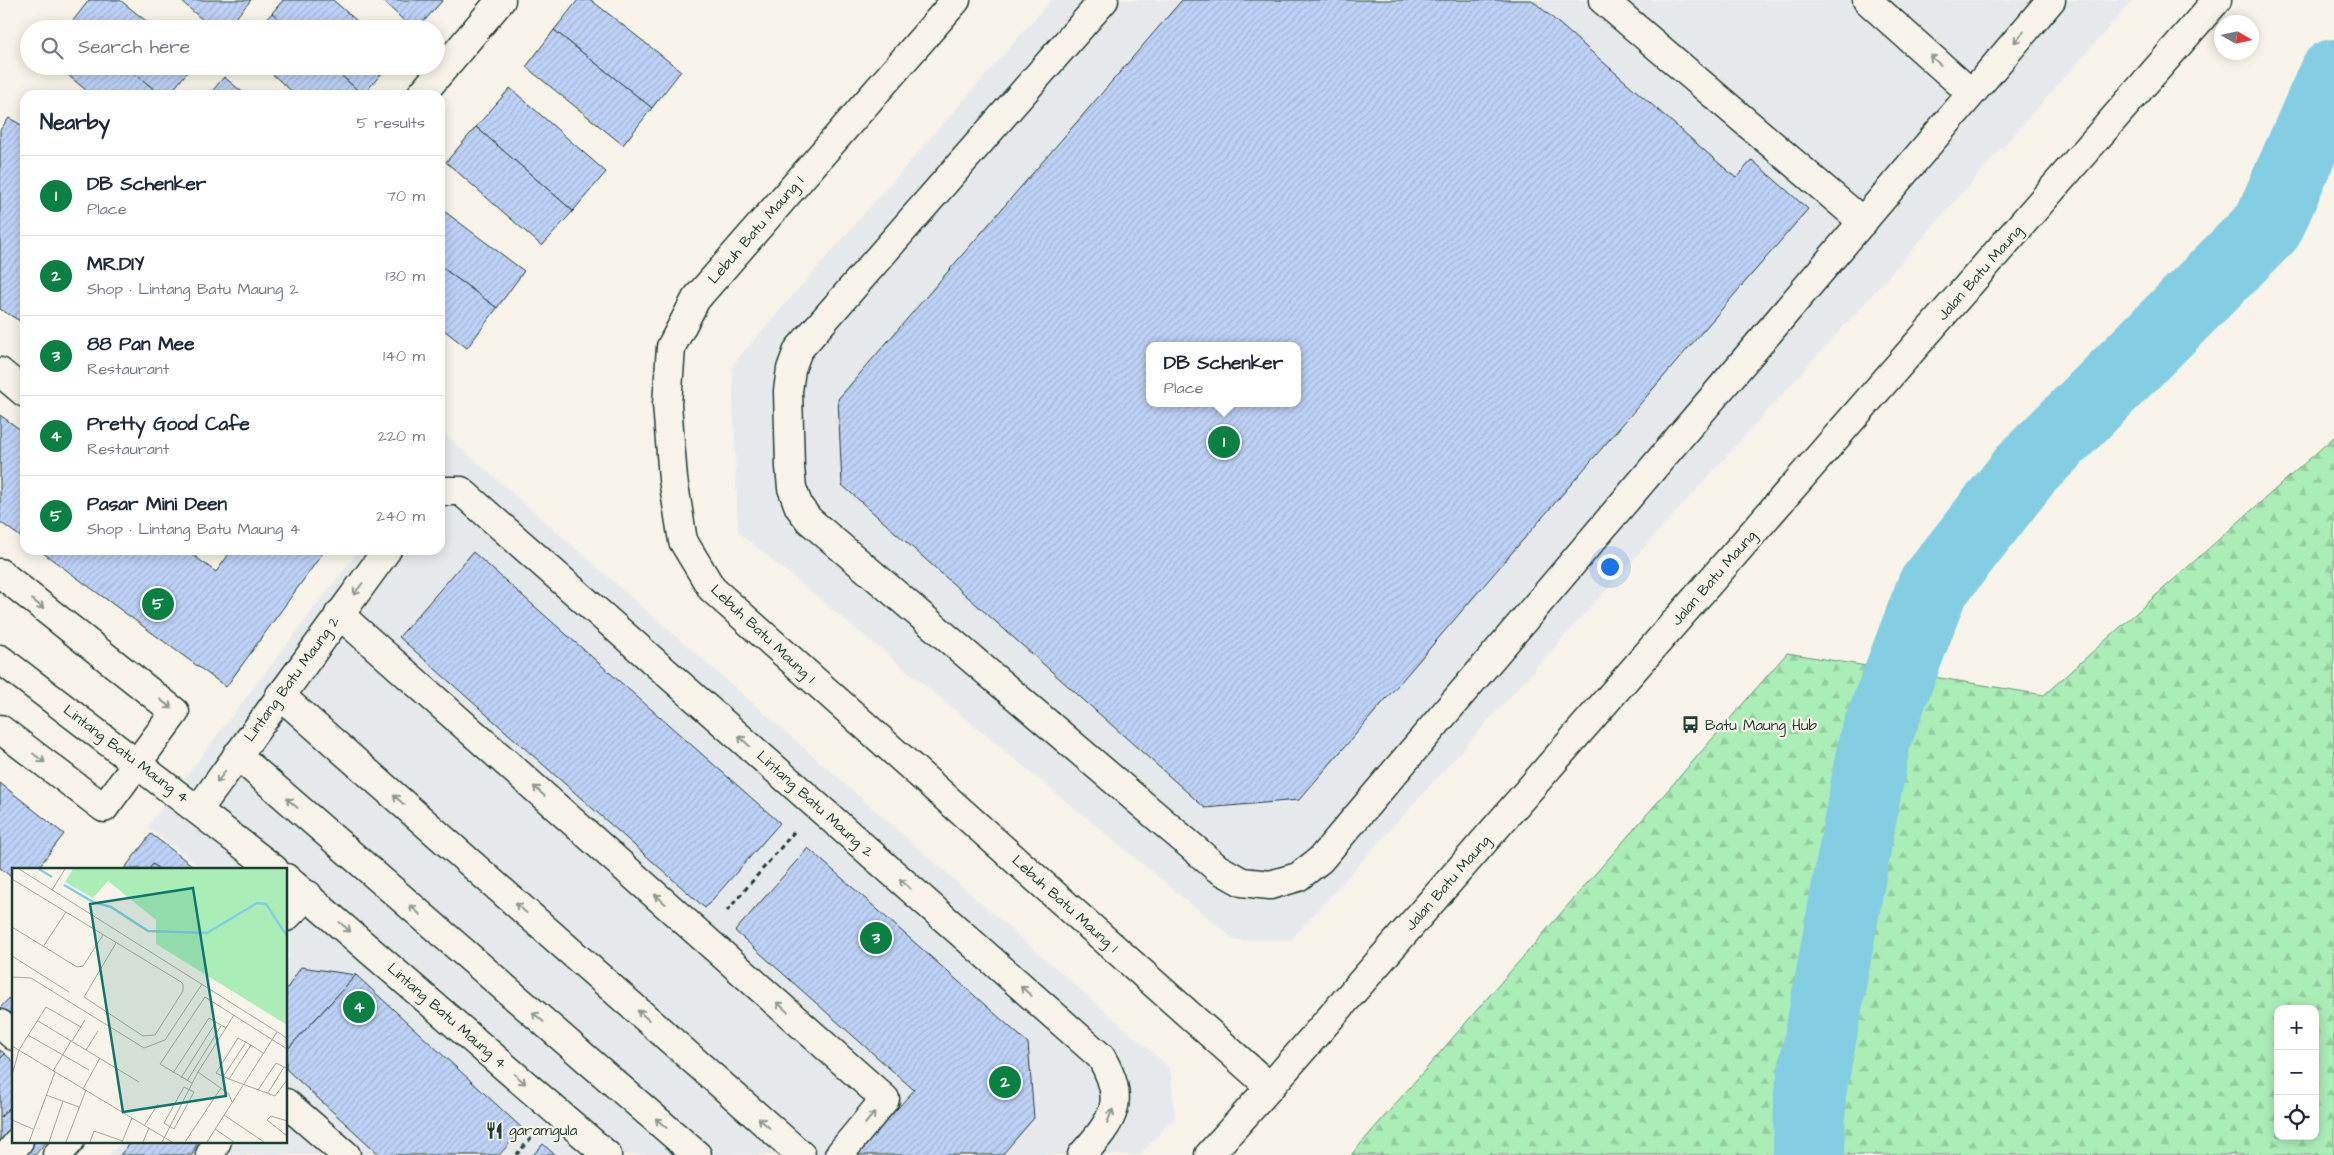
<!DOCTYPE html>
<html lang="en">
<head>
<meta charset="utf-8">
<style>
	:root { --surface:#fff; --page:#f2f2f3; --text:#1f2937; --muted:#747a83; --line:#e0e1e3; --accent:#0b8043 }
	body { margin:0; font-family:"Architects Daughter",sans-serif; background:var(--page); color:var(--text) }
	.controls { position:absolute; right:15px; bottom:15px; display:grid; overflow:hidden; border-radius:10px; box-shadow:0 2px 12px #0003 }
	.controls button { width:45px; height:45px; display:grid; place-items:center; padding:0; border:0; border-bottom:1px solid var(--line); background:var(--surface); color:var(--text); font:25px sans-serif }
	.compass { position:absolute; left:2214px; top:15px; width:45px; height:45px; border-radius:50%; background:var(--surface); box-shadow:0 2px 12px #0003; rotate:99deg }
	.you { position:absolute; left:1609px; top:566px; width:18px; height:18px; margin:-12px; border:4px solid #fff; border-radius:50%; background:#1a73e8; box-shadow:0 0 0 8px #1a73e833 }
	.badge { display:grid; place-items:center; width:32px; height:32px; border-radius:50%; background:var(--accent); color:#fff; font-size:16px; font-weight:700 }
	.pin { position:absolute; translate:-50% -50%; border:2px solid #fff; box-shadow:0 1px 5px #0006 }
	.popup { position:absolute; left:1146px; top:342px; width:155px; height:65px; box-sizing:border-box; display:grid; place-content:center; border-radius:10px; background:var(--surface); filter:drop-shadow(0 1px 4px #0005); font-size:16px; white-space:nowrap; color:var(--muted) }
	.popup b { font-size:19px; color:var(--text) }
	.popup::after { content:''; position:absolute; left:50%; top:100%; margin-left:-10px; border:10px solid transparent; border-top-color:var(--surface) }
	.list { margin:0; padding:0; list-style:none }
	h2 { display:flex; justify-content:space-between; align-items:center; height:65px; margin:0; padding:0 20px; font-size:21px }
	h2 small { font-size:16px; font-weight:400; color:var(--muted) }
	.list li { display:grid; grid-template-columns:32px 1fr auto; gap:15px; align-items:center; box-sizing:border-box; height:80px; padding:0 20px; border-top:1px solid var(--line) }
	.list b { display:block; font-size:19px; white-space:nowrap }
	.list p { margin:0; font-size:16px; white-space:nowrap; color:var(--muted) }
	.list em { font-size:16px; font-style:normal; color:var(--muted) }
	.icon { flex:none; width:28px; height:28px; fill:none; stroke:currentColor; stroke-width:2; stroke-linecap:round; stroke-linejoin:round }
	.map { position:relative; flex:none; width:2334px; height:1155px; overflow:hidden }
	.search { position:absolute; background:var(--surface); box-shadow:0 2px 12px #0003; left:20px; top:20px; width:425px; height:55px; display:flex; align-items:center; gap:12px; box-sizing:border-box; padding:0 18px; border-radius:28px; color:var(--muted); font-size:19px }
	.panel { position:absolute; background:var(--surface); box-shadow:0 2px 12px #0003; left:20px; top:90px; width:425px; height:465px; border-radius:15px }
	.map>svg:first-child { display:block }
	.built { fill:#e6e9ec; fill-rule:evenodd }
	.forest { fill:url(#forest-firs); stroke:#649576; fill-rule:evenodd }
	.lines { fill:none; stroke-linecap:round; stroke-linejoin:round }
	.river { stroke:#83cde3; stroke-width:72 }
	.building { fill:url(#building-hatch); stroke:#1f3d34; fill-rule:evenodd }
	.minor-casing { stroke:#1f3d34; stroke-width:31 }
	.path { stroke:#1f3d34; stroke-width:3; stroke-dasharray:5 4; stroke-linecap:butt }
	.minor { stroke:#f7f3e8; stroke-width:28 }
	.oneway { stroke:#8b988e }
	.labels { text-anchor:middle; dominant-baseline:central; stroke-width:4.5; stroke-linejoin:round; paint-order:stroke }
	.street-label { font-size:15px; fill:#1f3d34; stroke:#f7f3e8 }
	.poi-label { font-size:15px; fill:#1f3d34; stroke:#f7f3e8; text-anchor:start }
	.inset-river { fill:none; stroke:#83cde3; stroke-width:2.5 }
	.inset-road { fill:none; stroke:#a1aaa0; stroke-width:1 }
	.view { fill:#0f766e; fill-opacity:0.15; stroke:#0f766e; stroke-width:2.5 }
	.inset-edge { fill:none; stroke:#1f3d34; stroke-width:2.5 }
</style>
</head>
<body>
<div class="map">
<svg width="2334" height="1155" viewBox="0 0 2334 1155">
	<defs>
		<pattern id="forest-firs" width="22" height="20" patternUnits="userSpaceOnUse" patternTransform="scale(1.25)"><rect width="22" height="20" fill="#aaedb7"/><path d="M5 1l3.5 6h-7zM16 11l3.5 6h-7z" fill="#92cc9e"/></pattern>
		<pattern id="building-hatch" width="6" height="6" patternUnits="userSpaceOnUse" patternTransform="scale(1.25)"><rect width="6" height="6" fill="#bed2f7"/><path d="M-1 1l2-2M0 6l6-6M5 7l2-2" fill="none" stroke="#a3b5d4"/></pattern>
	</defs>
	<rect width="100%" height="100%" fill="#f7f3e8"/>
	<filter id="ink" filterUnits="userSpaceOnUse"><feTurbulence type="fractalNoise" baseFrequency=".02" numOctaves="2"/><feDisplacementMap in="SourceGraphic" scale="10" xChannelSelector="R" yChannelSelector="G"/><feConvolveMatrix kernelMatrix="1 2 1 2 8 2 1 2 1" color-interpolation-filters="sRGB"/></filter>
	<g filter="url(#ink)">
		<g class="built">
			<path d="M1051 0H2133L1904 259 1291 940H1235L738 532 732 365ZM1150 346H1298V403H1150Z"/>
			<polygon points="447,436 1170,1068 1175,1117 1140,1155 109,1155 122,1141 286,1141 286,960 290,956 286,952 286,869 203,869 147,827 359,550 440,550 440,445"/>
		</g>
		<path class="forest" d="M2334 437V1155H1351L1787 653 2044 695ZM2278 1009H2315V1136H2278Z"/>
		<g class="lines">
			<polyline class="river" points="1809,1155 1810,1094 1875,739 1932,589 2027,468 2268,226 2334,75"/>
		</g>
		<g class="building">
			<polygon points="89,0 120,0 156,29 80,29 72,22"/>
			<polygon points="180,0 251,0 226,29 213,29"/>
			<polygon points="283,0 333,0 366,29 289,29 272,13"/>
			<polygon points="382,0 443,0 417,29 413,29"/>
			<polygon points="578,0 591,0 681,71 652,108 554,30"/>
			<path d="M1182 0H1532L1736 178 1752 160 1808 209 1299 800 1205 808 842 485 838 399ZM1150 346H1298V403H1150Z"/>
			<polygon points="272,13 289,29 258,29"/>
			<polygon points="72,22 80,29 66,29"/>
			<polygon points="554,30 652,108 623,145 526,67"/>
			<polygon points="57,66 126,66 161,95 92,95"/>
			<polygon points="126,66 192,66 169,95 161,95"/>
			<polygon points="263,66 331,66 363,95 296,95"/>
			<polygon points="331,66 388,66 363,95"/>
			<polygon points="224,77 246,95 209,95"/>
			<polygon points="510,88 606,172 573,211 476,127"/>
			<polygon points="9,118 25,127 25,324 0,309 0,130"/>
			<polygon points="476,127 573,211 542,246 446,162"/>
			<polygon points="440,208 524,271 497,308 440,266"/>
			<polygon points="440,266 497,308 467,348 440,327"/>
			<polygon points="0,415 25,433 25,540 0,522"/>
			<polygon points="39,550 186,550 216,572 232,550 325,550 226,687"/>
			<polygon points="473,552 780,823 705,908 399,637"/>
			<polygon points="0,783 64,834 37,869 14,869 14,879 0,868"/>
			<polygon points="151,834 197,869 159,869 153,864 149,869 124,869"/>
			<polygon points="808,848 1028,1043 1034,1118 1002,1155 856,1155 914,1090 735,931"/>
			<polygon points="153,864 159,869 149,869"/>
			<polygon points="301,967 356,975 286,1051 286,990"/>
			<polygon points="356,975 523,1129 499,1155 380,1155 286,1069 286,1051"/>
			<polygon points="14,993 14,1025 0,1012 0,1008"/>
			<polygon points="0,1050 5,1054 0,1059"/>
			<polygon points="5,1054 14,1062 14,1103 0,1118 0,1059"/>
			<polygon points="14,1103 14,1141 47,1141 35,1155 0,1155 0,1118"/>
			<polygon points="132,1141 198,1141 192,1155 120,1155"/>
			<polygon points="543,1144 555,1155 533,1155"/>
		</g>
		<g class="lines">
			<defs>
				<g id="minor">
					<polyline points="956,0 696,299 671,347 667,404 673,479 683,541 712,589 1270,1087"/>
					<polyline points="1104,0 798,350 791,369 788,391 790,467 792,488 799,507 809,520 1217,868 1242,882 1270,885 1298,877 1320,860 2051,0"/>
					<polyline points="1603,0 1863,222"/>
					<polyline points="1867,0 1971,93"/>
					<polyline points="421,95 501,0"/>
					<polyline points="0,372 25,393"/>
					<path d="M440 491H461L1101 1057C1127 1102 1114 1119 1082 1155"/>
					<polyline points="0,573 175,712 104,808 0,729"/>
					<polyline points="339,614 885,1099 839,1155"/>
					<polyline points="0,659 274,869"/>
					<polyline points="280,695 801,1155"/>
					<polyline points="237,755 697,1155"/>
					<polyline points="198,810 387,550"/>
					<polyline points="286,878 607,1155"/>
					<polyline points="286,917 308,895"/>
					<polyline points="0,1024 14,1036"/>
					<polyline points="286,1103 346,1155"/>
					<polyline points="8,1155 19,1141"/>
					<polyline points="57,1155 70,1141"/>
					<polyline points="210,1155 217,1141"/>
					<polyline points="1209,1155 1270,1087 2217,0"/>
				</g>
			</defs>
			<use href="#minor" class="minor-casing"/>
			<g class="path">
				<polyline points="727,911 794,832"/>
				<polyline points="516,1155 532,1137"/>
			</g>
			<use href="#minor" class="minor"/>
		</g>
		<defs><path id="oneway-shaft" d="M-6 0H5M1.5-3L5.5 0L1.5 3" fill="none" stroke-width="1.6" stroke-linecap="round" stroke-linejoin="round" transform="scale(1.25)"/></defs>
		<g class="oneway">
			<use href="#oneway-shaft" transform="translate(2019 37) rotate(131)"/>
			<use href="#oneway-shaft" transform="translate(1935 60) rotate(-138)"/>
			<use href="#oneway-shaft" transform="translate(358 589) rotate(127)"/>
			<use href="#oneway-shaft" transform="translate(38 604) rotate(38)"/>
			<use href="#oneway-shaft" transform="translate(166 704) rotate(38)"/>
			<use href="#oneway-shaft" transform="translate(744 741) rotate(-138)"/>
			<use href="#oneway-shaft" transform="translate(39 758) rotate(37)"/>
			<use href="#oneway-shaft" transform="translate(221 777) rotate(125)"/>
			<use href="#oneway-shaft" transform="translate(539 791) rotate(-138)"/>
			<use href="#oneway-shaft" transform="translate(399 800) rotate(-139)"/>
			<use href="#oneway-shaft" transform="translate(292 803) rotate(-139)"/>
			<use href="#oneway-shaft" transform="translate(905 884) rotate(-138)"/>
			<use href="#oneway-shaft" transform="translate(660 899) rotate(-138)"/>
			<use href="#oneway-shaft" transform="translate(521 908) rotate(-139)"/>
			<use href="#oneway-shaft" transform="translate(415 910) rotate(-139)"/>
			<use href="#oneway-shaft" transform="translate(345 927) rotate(41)"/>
			<use href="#oneway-shaft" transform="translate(1026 991) rotate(-138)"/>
			<use href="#oneway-shaft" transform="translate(782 1007) rotate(-138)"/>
			<use href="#oneway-shaft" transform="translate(643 1015) rotate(-139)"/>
			<use href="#oneway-shaft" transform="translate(538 1017) rotate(-139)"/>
			<use href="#oneway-shaft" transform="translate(520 1079) rotate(41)"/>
			<use href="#oneway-shaft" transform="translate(1110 1116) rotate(-67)"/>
			<use href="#oneway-shaft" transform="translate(870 1118) rotate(-50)"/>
			<use href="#oneway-shaft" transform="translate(661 1123) rotate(-139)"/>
			<use href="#oneway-shaft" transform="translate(764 1123) rotate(-139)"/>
		</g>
	</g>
	<defs>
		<symbol id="bus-bare" viewBox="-9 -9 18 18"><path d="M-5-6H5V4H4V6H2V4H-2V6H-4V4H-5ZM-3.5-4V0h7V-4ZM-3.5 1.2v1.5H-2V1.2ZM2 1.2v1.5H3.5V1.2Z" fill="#1f3d34" stroke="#f7f3e8" stroke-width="2.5" paint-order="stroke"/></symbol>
		<symbol id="restaurant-bare" viewBox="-9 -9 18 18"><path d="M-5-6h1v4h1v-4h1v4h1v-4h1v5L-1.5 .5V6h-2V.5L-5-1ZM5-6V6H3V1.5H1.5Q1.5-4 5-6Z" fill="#1f3d34" stroke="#f7f3e8" stroke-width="2.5" paint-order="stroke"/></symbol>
	</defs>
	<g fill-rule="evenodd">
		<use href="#bus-bare" x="1678" y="712" width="25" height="25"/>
		<use href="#restaurant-bare" x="482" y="1118" width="25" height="25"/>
	</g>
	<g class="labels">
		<g class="street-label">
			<text transform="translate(756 230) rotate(-49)">Lebuh Batu Maung 1</text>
			<text transform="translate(1980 273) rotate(-49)">Jalan Batu Maung</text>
			<text transform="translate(1714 578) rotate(-49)">Jalan Batu Maung</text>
			<text transform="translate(763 634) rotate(43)">Lebuh Batu Maung 1</text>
			<text transform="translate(292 679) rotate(-54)">Lintang Batu Maung 2</text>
			<text transform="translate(126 754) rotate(37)">Lintang Batu Maung 4</text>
			<text transform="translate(815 804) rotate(42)">Lintang Batu Maung 2</text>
			<text transform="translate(1448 883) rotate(-49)">Jalan Batu Maung</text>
			<text transform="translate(1065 904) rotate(42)">Lebuh Batu Maung 1</text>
			<text transform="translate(447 1016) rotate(41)">Lintang Batu Maung 4</text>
		</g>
		<g class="poi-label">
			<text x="1705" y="725">Batu Maung Hub</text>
			<text x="509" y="1130">garamgula</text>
		</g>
	</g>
	<g transform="translate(12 868)">
		<rect width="275" height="275" fill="#f7f3e8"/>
		<path d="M61 1H275V157L144 76V52L96 13 81 30 53 14Z" fill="#aaedb7"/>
		<path class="inset-river" d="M27 1 40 9M52 17 81 34 99 39 136 63 195 65 245 35 254 36 275 68"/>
		<path class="inset-road" d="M7 1 275 170M0 11 54 44 169 114 171 116V123L143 167 131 168 72 129 104 75M40 22 53 1M0 59 65 99 71 98 91 67M31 79 54 44M0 88 57 124M0 109 19 110 132 180 153 172 190 116M26 153 127 214M16 167 77 202M60 173 73 152M0 178 160 274M7 182 34 139 69 159M74 182 86 163M251 185 239 177 217 211 263 228 275 212M41 203 59 173M186 204 217 226 220 234M161 205 197 150 214 160M0 207 7 182M211 209 234 174M169 210 204 154M217 211 204 205 226 170 239 177M175 213 209 158M180 215 148 196 193 129 275 181M172 219 182 224 162 261 152 255ZM71 221 88 190M246 222 264 195 272 199M256 225 272 199 275 200M34 227 67 239M212 247 252 274M0 252 21 261M275 253 259 248 255 252 275 268M132 258 146 236M203 261 222 274M17 274 43 204M37 274 51 233M54 274 74 222M78 274 82 263 111 273M110 274 120 250M131 274 137 260M150 274 186 204 222 147M173 274 209 220M195 274 265 164"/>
		<path class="view" d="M181 20 214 228 111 244 78 36Z"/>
		<rect width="275" height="275" class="inset-edge"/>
	</g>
</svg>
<div class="controls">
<button>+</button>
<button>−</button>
<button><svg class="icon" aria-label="locate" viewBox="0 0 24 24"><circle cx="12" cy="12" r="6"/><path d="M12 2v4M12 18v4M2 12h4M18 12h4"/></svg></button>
</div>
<svg class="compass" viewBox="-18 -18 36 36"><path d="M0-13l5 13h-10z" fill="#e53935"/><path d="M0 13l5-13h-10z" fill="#747a83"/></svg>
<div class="you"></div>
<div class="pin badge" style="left:1224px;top:442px">1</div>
<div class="popup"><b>DB Schenker</b>Place</div>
<div class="pin badge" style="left:1005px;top:1082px">2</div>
<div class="pin badge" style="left:876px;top:938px">3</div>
<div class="pin badge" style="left:359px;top:1007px">4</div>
<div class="pin badge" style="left:158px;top:604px">5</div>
<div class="search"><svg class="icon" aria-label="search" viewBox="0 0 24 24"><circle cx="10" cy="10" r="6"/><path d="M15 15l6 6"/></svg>Search here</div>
<section class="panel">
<h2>Nearby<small>5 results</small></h2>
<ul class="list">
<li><span class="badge">1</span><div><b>DB Schenker</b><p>Place</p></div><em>70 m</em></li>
<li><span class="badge">2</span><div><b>MR.DIY</b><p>Shop · Lintang Batu Maung 2</p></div><em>130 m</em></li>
<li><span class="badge">3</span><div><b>88 Pan Mee</b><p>Restaurant</p></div><em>140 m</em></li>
<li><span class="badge">4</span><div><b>Pretty Good Cafe</b><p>Restaurant</p></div><em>220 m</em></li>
<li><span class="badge">5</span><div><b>Pasar Mini Deen</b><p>Shop · Lintang Batu Maung 4</p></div><em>240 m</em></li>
</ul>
</section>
</div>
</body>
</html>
